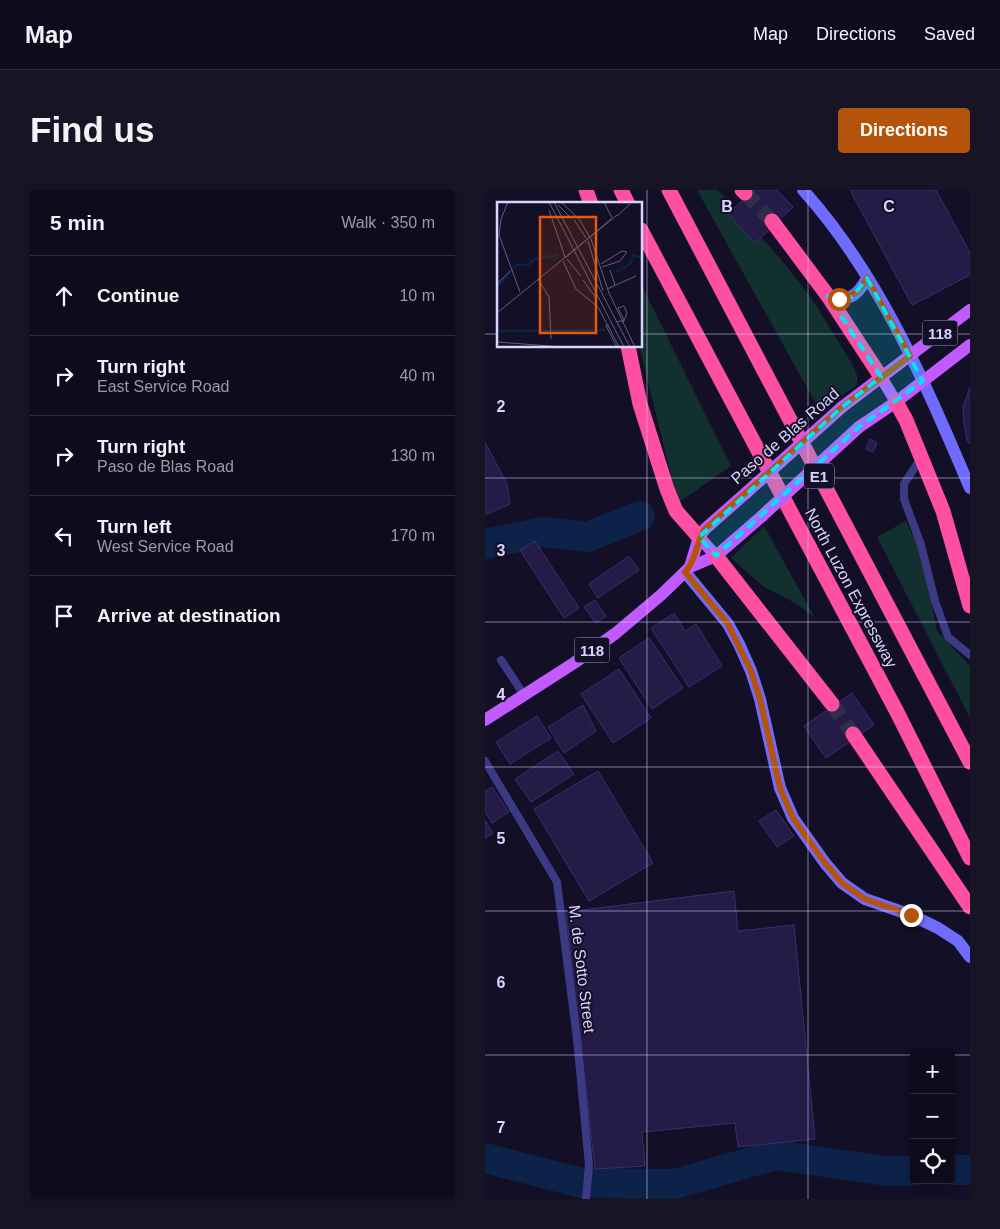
<!DOCTYPE html>
<html lang="en">
<head>
<meta charset="utf-8">
<style>
	:root { --surface:#0e0b1c; --page:#171425; --text:#f1f3f6; --muted:#9b9ba3; --line:#2e2b3b; --accent:#b45309 }
	body { margin:0; font-family:Arial,sans-serif; background:var(--page); color:var(--text) }
	.controls { position:absolute; right:15px; bottom:15px; display:grid; overflow:hidden; border-radius:5px; box-shadow:0 2px 8px #0003 }
	.controls button { width:45px; height:45px; display:grid; place-items:center; padding:0; border:0; border-bottom:1px solid var(--line); background:var(--surface); color:var(--text); font:25px sans-serif }
	.stop { position:absolute; width:15px; height:15px; margin:-11px; border:4px solid #b45309; border-radius:50%; background:#fff }
	.stop.end { background:#b45309; border-color:#fff; box-shadow:0 1px 5px #0008 }
	.list { margin:0; padding:0; list-style:none }
	h2 { display:flex; justify-content:space-between; align-items:center; height:65px; margin:0; padding:0 20px; font-size:21px }
	h2 small { font-size:16px; font-weight:400; color:var(--muted) }
	.list li { display:grid; grid-template-columns:32px 1fr auto; gap:15px; align-items:center; box-sizing:border-box; height:80px; padding:0 20px; border-top:1px solid var(--line) }
	.list b { display:block; font-size:19px; white-space:nowrap }
	.list p { margin:0; font-size:16px; white-space:nowrap; color:var(--muted) }
	.list em { font-size:16px; font-style:normal; color:var(--muted) }
	.icon { flex:none; width:28px; height:28px; fill:none; stroke:currentColor; stroke-width:2; stroke-linecap:round; stroke-linejoin:round }
	.map { position:relative; flex:none; width:485px; height:1009px; overflow:hidden; border-radius:5px }
	header { display:flex; align-items:center; gap:30px; box-sizing:border-box; height:70px; padding:0 25px; background:var(--surface); border-bottom:1px solid var(--line) }
	header strong { font-size:24px }
	nav { display:flex; gap:28px; margin-inline-start:auto; font-size:18px }
	.intro { display:flex; align-items:center; justify-content:space-between; box-sizing:border-box; height:120px; padding:0 30px }
	h1 { margin:0; font-size:35px }
	.button { padding:12px 22px; border-radius:5px; background:var(--accent); color:#fff; font-size:18px; font-weight:700 }
	main { display:flex; gap:30px; padding:0 30px }
	aside { flex:1; background:var(--surface); border-radius:5px; box-shadow:0 2px 8px #0003 }
	.map>svg:first-child { display:block }
	.green { fill:#12302f }
	.lines { fill:none; stroke-linecap:round; stroke-linejoin:round }
	.river { stroke:#0c2248; stroke-width:30 }
	.building { fill:#241b47; stroke:#3b2d73 }
	.highway-tunnel { stroke:#312d47; stroke-width:15; stroke-dasharray:15 8; stroke-linecap:butt }
	.lane { stroke:#3d3a85; stroke-width:8 }
	.secondary { stroke:#6f6bff; stroke-width:12 }
	.primary { stroke:#c25bff; stroke-width:12 }
	.highway { stroke:#ff4fa3; stroke-width:15 }
	.primary-bridge { stroke:#c25bff; stroke-width:12 }
	.route { stroke:#b45309; stroke-width:6 }
	.marked { fill:#00e5ff; fill-opacity:0.2; stroke:#00e5ff; stroke-width:4; stroke-dasharray:10 6; stroke-linejoin:round }
	.grid { fill:none; stroke:#d9d4ff; stroke-width:1; stroke-opacity:0.55 }
	.labels { text-anchor:middle; dominant-baseline:central; stroke-width:4; stroke-linejoin:round; paint-order:stroke }
	.shield { fill:#130f26; stroke:#9e99be; stroke-width:1 }
	.shield-label { font-size:15px; font-weight:bold; fill:#d9d4ff }
	.street-label { font-size:16px; fill:#d9d4ff; stroke:#130f26 }
	.inset-river { fill:none; stroke:#0c2248; stroke-width:2.5 }
	.inset-road { fill:none; stroke:#625e7d; stroke-width:1 }
	.view { fill:#e8590c; fill-opacity:0.15; stroke:#e8590c; stroke-width:2.5 }
	.inset-edge { fill:none; stroke:#d9d4ff; stroke-width:2.5 }
	.grid-label { font-size:16px; text-anchor:middle; font-weight:bold; fill:#d9d4ff; stroke:#130f26; stroke-width:4; stroke-linejoin:round; paint-order:stroke }
</style>
</head>
<body>
<header>
<strong>Map</strong>
<nav><a>Map</a><a>Directions</a><a>Saved</a></nav>
</header>
<div class="intro"><h1>Find us</h1><a class="button">Directions</a></div>
<main>
<aside>
<h2>5 min<small>Walk · 350 m</small></h2>
<ul class="list">
<li><svg class="icon" aria-label="ahead" viewBox="0 0 24 24"><path d="M12 20V5M6 11l6-6 6 6"/></svg><div><b>Continue</b></div><em>10 m</em></li>
<li><svg class="icon" aria-label="right" viewBox="0 0 24 24"><path d="M7 20v-9h11M14 6l5 5-5 5"/></svg><div><b>Turn right</b><p>East Service Road</p></div><em>40 m</em></li>
<li><svg class="icon" aria-label="right" viewBox="0 0 24 24"><path d="M7 20v-9h11M14 6l5 5-5 5"/></svg><div><b>Turn right</b><p>Paso de Blas Road</p></div><em>130 m</em></li>
<li><svg class="icon" aria-label="left" viewBox="0 0 24 24"><path d="M17 20v-9H6M10 6l-5 5 5 5"/></svg><div><b>Turn left</b><p>West Service Road</p></div><em>170 m</em></li>
<li><svg class="icon" aria-label="arrive" viewBox="0 0 24 24"><path d="M6 21V4h12l-3 4 3 4H6"/></svg><div><b>Arrive at destination</b></div></li>
</ul>
</aside>
<div class="map">
<svg width="485" height="1009" viewBox="0 0 485 1009">
	<rect width="100%" height="100%" fill="#130f26"/>
	<g class="green">
		<polygon points="212,0 233,0 295,68 327,109 366,172 372,185 372,195 335,221"/>
		<polygon points="156,94 246,276 193,313 154,156 156,156"/>
		<polygon points="421,331 438,368 452,441 485,476 485,528 392,347"/>
		<polygon points="279,336 330,428 312,414 279,397 246,368"/>
	</g>
	<g class="lines">
		<g class="river">
			<polyline points="0,354 58,342 102,347 155,326"/>
			<polyline points="0,968 97,993 190,994 290,965 401,981 429,981"/>
			<polyline points="466,980 485,980"/>
		</g>
	</g>
	<g class="building">
		<polygon points="269,0 292,0 308,17 270,53 243,24"/>
		<polygon points="365,0 451,0 485,63 485,85 427,115"/>
		<polygon points="485,197 485,254 482,250 479,234 478,217"/>
		<polygon points="385,249 392,253 388,262 381,259"/>
		<polygon points="0,252 22,294 25,314 0,325"/>
		<polygon points="50,351 94,418 79,428 35,360"/>
		<polygon points="144,366 154,380 113,408 104,394"/>
		<polygon points="110,410 121,426 111,433 99,417"/>
		<polygon points="189,423 200,441 211,434 237,476 204,497 166,438"/>
		<polygon points="164,448 198,498 167,519 134,468"/>
		<polygon points="134,479 166,528 128,553 96,504"/>
		<polygon points="367,503 389,535 341,568 319,536"/>
		<polygon points="98,515 111,541 79,563 63,537"/>
		<polygon points="52,526 66,548 25,574 11,552"/>
		<polygon points="73,561 89,584 46,612 30,589"/>
		<polygon points="113,581 168,673 104,711 49,619"/>
		<polygon points="7,597 24,622 7,633 0,622 0,601"/>
		<polygon points="291,620 309,646 292,657 274,631"/>
		<polygon points="0,630 8,643 0,648"/>
		<polygon points="249,701 253,741 309,735 330,949 253,957 250,933 157,942 160,976 110,979 81,722"/>
	</g>
	<g class="lines">
		<g class="highway-tunnel">
			<polyline points="260,3 287,31"/>
			<polyline points="347,514 368,544"/>
		</g>
		<g class="lane">
			<polyline points="436,268 419,294 419,309 436,355 450,411 463,447 485,465"/>
			<polyline points="16,470 39,505"/>
			<polyline points="0,571 72,692 92,849 104,975 101,1009"/>
		</g>
		<g class="secondary">
			<path d="M318 0C394 84 441 195 485 298"/>
			<path d="M343 106C363 112 372 107 382 88"/>
			<polyline points="200,382 243,434 254,454 266,481 275,509 295,598 308,628 340,673 357,693 380,709 426,725 453,738 473,751 485,767"/>
		</g>
		<g class="primary">
			<polyline points="396,187 411,212"/>
			<polyline points="357,217 485,120"/>
			<polyline points="374,237 411,212 485,155"/>
			<polyline points="214,347 231,366"/>
			<polyline points="205,377 214,347 220,339 262,302"/>
			<polyline points="0,530 89,473 131,443 176,405 205,377 231,366 277,326"/>
		</g>
		<g class="highway">
			<polyline points="101,0 106,14"/>
			<polyline points="136,0 143,14"/>
			<polyline points="184,0 485,572"/>
			<polyline points="257,0 260,3"/>
			<polyline points="287,31 343,106 396,187"/>
			<polyline points="156,40 412,522 485,668"/>
			<polyline points="143,156 155,214 182,299 191,321 214,347"/>
			<polyline points="411,212 421,230 458,321 485,416"/>
			<polyline points="231,366 347,514"/>
			<polyline points="368,544 485,717"/>
		</g>
		<g class="primary-bridge">
			<polyline points="262,302 357,217"/>
			<polyline points="277,326 374,237"/>
		</g>
	</g>
	<g class="lines">
		<path class="route" d="M354 109C369 106 375 102 382 88L425 166 357 217 220 339C211 352 211 371 200 382L243 434 266 481 275 509 295 598 308 628 340 673 357 693 380 709 426 725"/>
	</g>
	<path class="marked" d="M382 88 438 191 374 237 231 366 214 347 357 217 396 187 343 106 367 107Z"/>
	<path class="grid" d="M162 0V1009M323 0V1009M0 144H14M156 144H485M0 288H485M0 432H485M0 577H485M0 721H485M0 865H429M466 865H485"/>
	<g class="labels">
		<g class="shield">
			<rect x="437.5" y="130.5" width="35" height="25" rx="4"/>
			<rect x="319" y="273.5" width="30" height="25" rx="4"/>
			<rect x="89.5" y="447.5" width="35" height="25" rx="4"/>
		</g>
		<g class="shield-label">
			<text x="455" y="143">118</text>
			<text x="334" y="286">E1</text>
			<text x="107" y="460">118</text>
		</g>
		<g class="street-label">
			<text transform="translate(300 246) rotate(-41)">Paso de Blas Road</text>
			<text transform="translate(366 398) rotate(62)">North Luzon Expressway</text>
			<text transform="translate(97 779) rotate(83)">M. de Sotto Street</text>
		</g>
	</g>
	<g transform="translate(12 12)">
		<rect width="145" height="145" fill="#130f26"/>
		<path class="inset-river" d="M118 71 134 61 136 53 145 56M0 86 19 63H31L38 57 61 53M0 129 109 128"/>
		<path class="inset-road" d="M11 0 4 17 2 33 23 90M52 0 127 145M57 0 133 145M64 0 82 17 94 37 112 91 138 145M107 0 115 16M61 3 73 15M52 8 68 55M120 14 135 0M77 18 89 36M91 39 106 89M68 56 114 17M70 57 84 74M66 59 79 87 101 105 122 145M104 62 125 49 130 50 123 59 105 65M113 68 118 83M41 77 52 95 54 137M86 78 99 96M0 82 13 69M110 87 139 74M121 106 127 104 130 111 126 121M0 111 120 13M120 120 127 118 121 106M112 123 109 124 120 145M0 140 66 145"/>
		<path class="view" d="M43 15H99V131H43Z"/>
		<rect width="145" height="145" class="inset-edge"/>
	</g>
	<g class="grid-label">
		<text x="242" y="22">B</text>
		<text x="404" y="22">C</text>
		<text x="16" y="222">2</text>
		<text x="16" y="366">3</text>
		<text x="16" y="510">4</text>
		<text x="16" y="654">5</text>
		<text x="16" y="798">6</text>
		<text x="16" y="943">7</text>
	</g>
</svg>
<div class="controls">
<button>+</button>
<button>−</button>
<button><svg class="icon" aria-label="locate" viewBox="0 0 24 24"><circle cx="12" cy="12" r="6"/><path d="M12 2v4M12 18v4M2 12h4M18 12h4"/></svg></button>
</div>
<div class="stop" style="left:354px;top:109px"></div>
<div class="stop end" style="left:426px;top:725px"></div>
</div>
</main>
</body>
</html>
